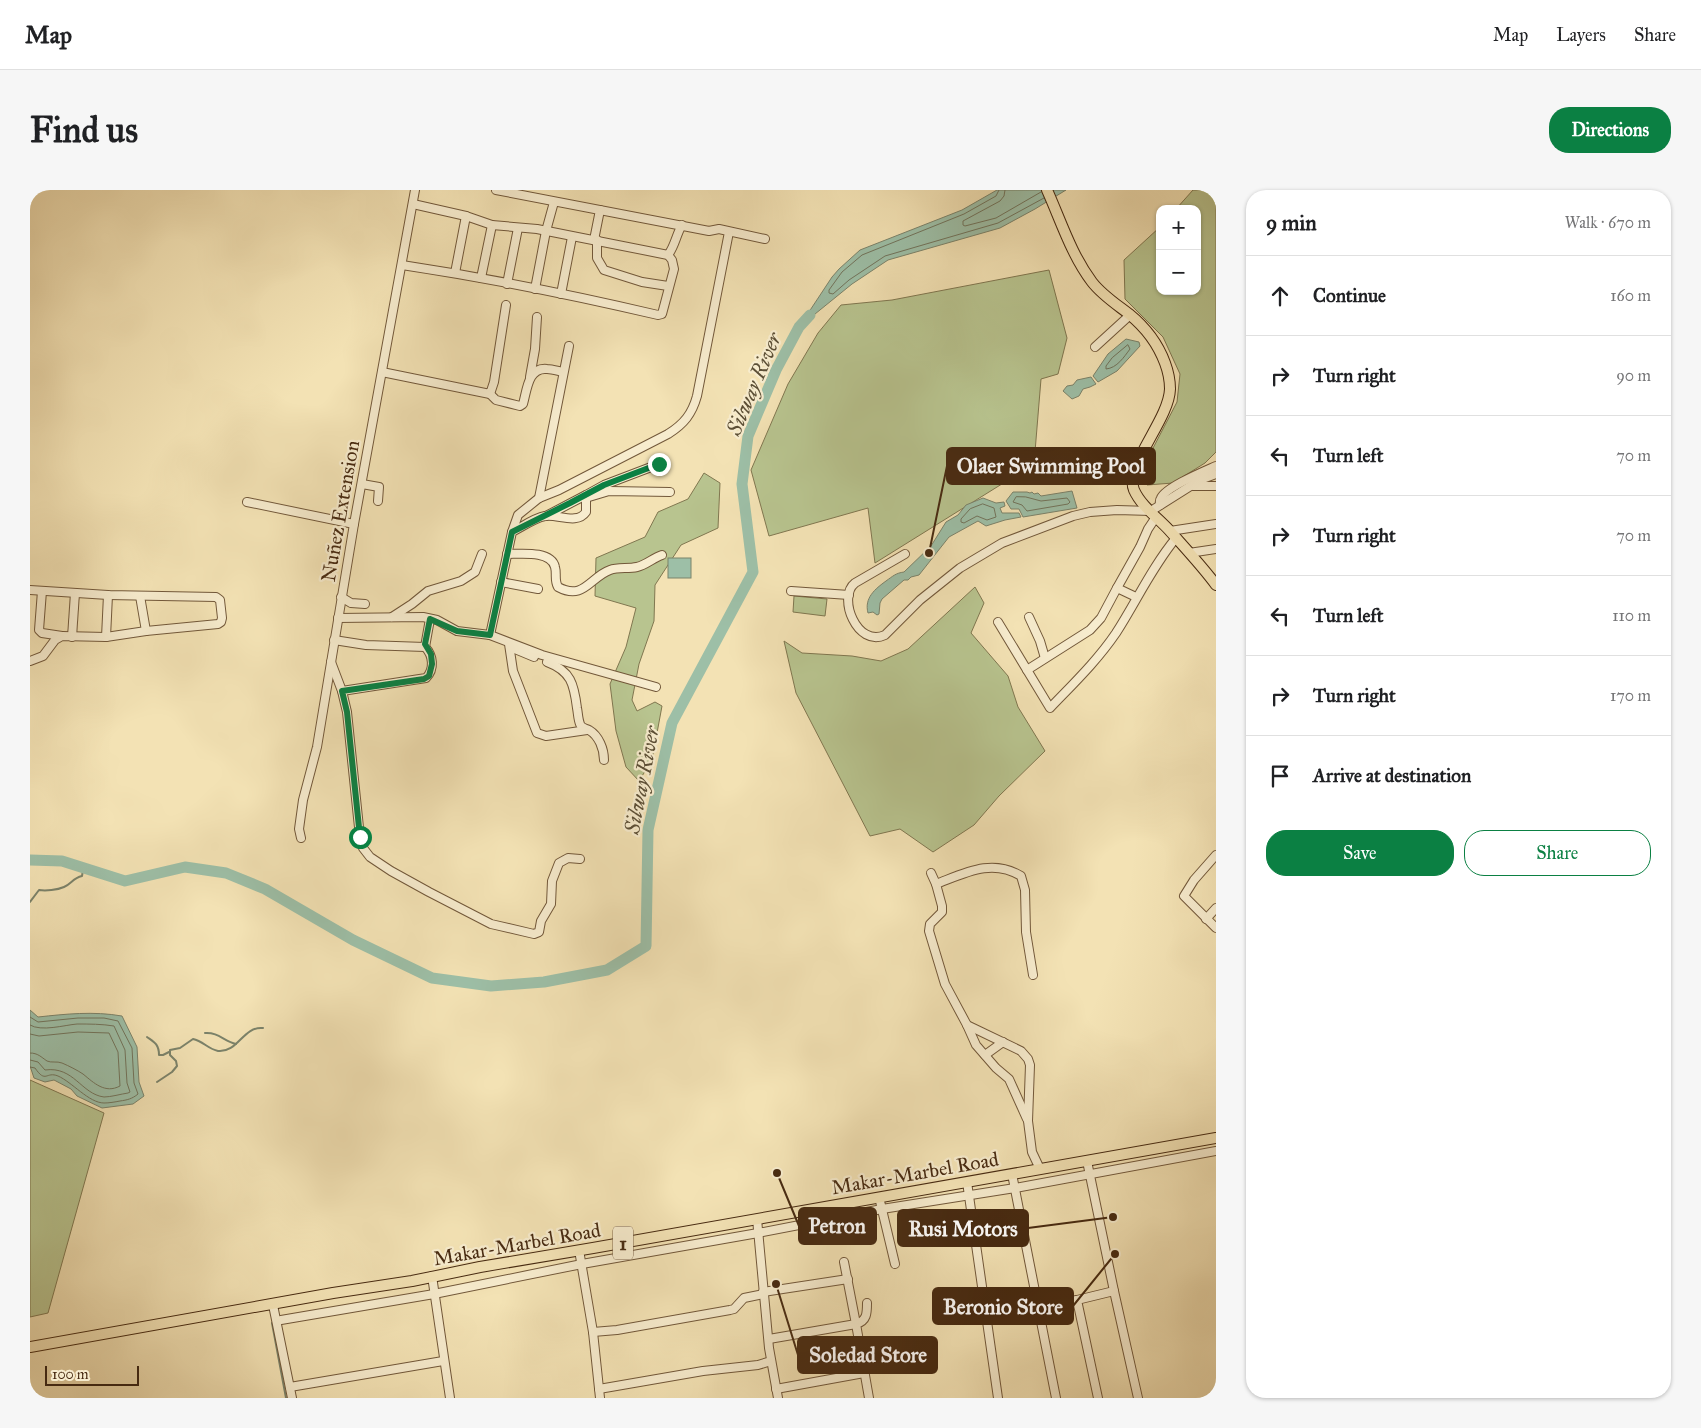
<!DOCTYPE html>
<html lang="en">
<head>
<meta charset="utf-8">
<style>
	:root { --surface:#fff; --page:#f6f6f6; --text:#202124; --muted:#757577; --line:#e0e0e0; --accent:#0b8043 }
	body { margin:0; font-family:"IM FELL Great Primer",serif; background:var(--page); color:var(--text) }
	.controls { position:absolute; right:15px; top:15px; display:grid; overflow:hidden; border-radius:10px; box-shadow:0 1px 4px #0004 }
	.controls button { width:45px; height:45px; display:grid; place-items:center; padding:0; border:0; border-bottom:1px solid var(--line); background:var(--surface); color:var(--text); font:25px sans-serif }
	.scale { position:absolute; left:15px; bottom:12px; width:94px; box-sizing:border-box; padding-left:5px; border:2px solid #472a11; border-top:0; font-size:14px; line-height:18px; white-space:nowrap; color:#472a11; -webkit-text-stroke:4px #f7ecce; paint-order:stroke }
	.stop { position:absolute; width:15px; height:15px; margin:-11px; border:4px solid #0b8043; border-radius:50%; background:#fff }
	.stop.end { background:#0b8043; border-color:#fff; box-shadow:0 1px 5px #0008 }
	.list { margin:0; padding:0; list-style:none }
	h2 { display:flex; justify-content:space-between; align-items:center; height:65px; margin:0; padding:0 20px; font-size:21px }
	h2 small { font-size:16px; font-weight:400; color:var(--muted) }
	.list li { display:grid; grid-template-columns:32px 1fr auto; gap:15px; align-items:center; box-sizing:border-box; height:80px; padding:0 20px; border-top:1px solid var(--line) }
	.list b { display:block; font-size:19px; white-space:nowrap }
	.list em { font-size:16px; font-style:normal; color:var(--muted) }
	.actions { display:flex; gap:10px; padding:15px 20px }
	.actions a { flex:1; padding:11px 0; border:1px solid var(--accent); border-radius:20px; text-align:center; font-size:18px; color:var(--accent) }
	.actions .main { background:var(--accent); color:#fff }
	.icon { flex:none; width:28px; height:28px; fill:none; stroke:currentColor; stroke-width:2; stroke-linecap:round; stroke-linejoin:round }
	.map { position:relative; flex:none; width:1186px; height:1208px; overflow:hidden; border-radius:20px }
	header { display:flex; align-items:center; gap:30px; box-sizing:border-box; height:70px; padding:0 25px; background:var(--surface); border-bottom:1px solid var(--line) }
	header strong { font-size:24px }
	nav { display:flex; gap:28px; margin-inline-start:auto; font-size:18px }
	.intro { display:flex; align-items:center; justify-content:space-between; box-sizing:border-box; height:120px; padding:0 30px }
	h1 { margin:0; font-size:35px }
	.button { padding:12px 22px; border-radius:20px; background:var(--accent); color:#fff; font-size:18px; font-weight:700 }
	main { display:flex; gap:30px; padding:0 30px }
	aside { flex:1; background:var(--surface); border-radius:20px; box-shadow:0 1px 4px #0004 }
	.map>svg:first-child { display:block }
	.green { fill:#b8c48f; stroke:#807750 }
	.water { fill:#9dbfa7; stroke:#7b836b }
	.lines { fill:none; stroke-linecap:round; stroke-linejoin:round }
	.shore { stroke:#72745c; stroke-width:1 }
	.stream { stroke:#7b836b; stroke-width:2 }
	.river { stroke:#9dbfa7; stroke-width:11 }
	.minor-casing { stroke:#72583a; stroke-width:10 }
	.major-casing { stroke:#472a11; stroke-width:12 }
	.minor { stroke:#f7ecce; stroke-width:8 }
	.major { stroke:#f3e2b4; stroke-width:10 }
	.route { stroke:#0b8043; stroke-width:6 }
	.labels { text-anchor:middle; dominant-baseline:central; stroke-width:4.5; stroke-linejoin:round; paint-order:stroke }
	.shield { fill:#f7ecce; stroke:#7c644a; stroke-width:1 }
	.shield-label { font-size:19px; font-weight:bold; fill:#472a11 }
	.street-label { font-size:20px; fill:#472a11; stroke:#f7ecce }
	.water-label { font-size:21px; font-style:italic; fill:#5c4f36; stroke:#f7ecce }
	.leader { fill:none; stroke:#472a11; stroke-width:2 }
	.callout-dot { fill:#472a11; stroke:#f7ecce; stroke-width:2 }
	.callout { fill:#472a11; stroke:#472a11; stroke-width:2 }
	.callout-label { font-size:21px; text-anchor:middle; font-weight:bold; fill:#fff }
</style>
</head>
<body>
<header>
<strong>Map</strong>
<nav><a>Map</a><a>Layers</a><a>Share</a></nav>
</header>
<div class="intro"><h1>Find us</h1><a class="button">Directions</a></div>
<main>
<div class="map">
<svg width="1186" height="1208" viewBox="0 0 1186 1208">
	<rect width="100%" height="100%" fill="#f3e2b4"/>
	<filter id="stains"><feTurbulence type="fractalNoise" baseFrequency=".004" numOctaves="4"/><feColorMatrix values="0 0 0 0 .2 0 0 0 0 .09 0 0 0 0 .02 0 0 0 .5 -.17"/></filter>
	<radialGradient id="worn" r=".72"><stop offset=".6" stop-color="#630" stop-opacity="0"/><stop offset="1" stop-color="#630" stop-opacity=".3"/></radialGradient>
	<g class="green">
		<polygon points="1163,0 1186,0 1186,262 1175,273 1143,293 1117,295 1109,285 1147,212 1150,184 1133,147 1095,109 1094,70 1130,37 1130,101 1167,101 1167,19 1146,19"/>
		<polygon points="1019,80 1037,148 1028,184 1011,189 1004,274 845,373 838,318 739,346 721,280 758,194 788,143 811,115 862,110"/>
		<polygon points="674,283 690,293 688,338 651,355 625,395 624,431 609,474 602,510 607,521 625,512 632,516 622,570 609,591 596,577 586,541 580,494 596,457 606,418 565,406 566,368 615,347 628,322 658,309"/>
		<polygon points="945,397 954,413 941,443 978,486 988,517 1015,561 969,606 944,635 903,662 870,639 840,646 766,503 754,451 772,463 822,466 851,471 878,459"/>
		<polygon points="764,406 797,409 795,426 763,422"/>
		<polygon points="0,890 74,923 18,1123 0,1127"/>
	</g>
	<g class="water">
		<polygon points="967,0 1036,0 1005,19 970,38 858,70 822,94 769,137 802,87 809,79 830,60 932,20"/>
		<polygon points="1096,149 1109,152 1110,156 1087,181 1068,192 1063,186 1078,164"/>
		<polygon points="1061,187 1066,194 1060,197 1053,199 1049,206 1042,209 1033,201 1037,196 1043,195 1047,190"/>
		<polygon points="997,302 1000,303 1002,302 1004,304 1008,303 1011,306 1042,301 1047,318 993,327 989,319 981,319 976,311 983,302"/>
		<path d="M953 308 966 313 974 312 975 316 970 318 972 323H989L991 327 975 330 956 336 948 331 919 347 889 385 881 387 878 390H874L852 409 850 413 849 424 847 425 843 422 838 423C834 408 845 399 856 391 863 386 866 383 874 382L901 356 916 332 928 325 936 315Z"/>
		<rect x="638" y="368" width="23" height="20"/>
		<path d="M0 820 8 827C36 824 63 821 92 826L107 857 109 892 114 906 103 914 72 918 47 906 41 899 24 890 15 892 4 888 0 876Z"/>
	</g>
	<g class="lines">
		<g class="shore">
			<polyline points="969,0 966,6 934,24 832,65 812,82 799,100 799,103 803,104 819,90 855,66 968,33 1014,8"/>
			<polyline points="975,0 974,6 970,11 933,31 933,35 935,36 966,28 1011,2"/>
			<path d="M1098 155 1100 159C1094 167 1087 178 1076 179V176L1082 168Z"/>
			<polygon points="996,307 1011,311 1037,308 1040,312 1038,314 997,321 992,315 983,312 986,307"/>
			<polygon points="953,314 964,318 966,327 957,330 947,326 934,333 931,332 931,329 940,319"/>
			<path d="M0 827 8 832 48 828H74L88 831 102 858 104 893 108 904C102 909 97 910 90 911 85 912 79 913 74 913 59 913 42 892 28 886 16 881 16 894 5 878L0 877"/>
			<path d="M0 835C11 842 35 835 47 834 59 834 72 834 84 836L95 860 97 893 100 902 98 903C91 904 81 907 74 907 51 904 44 876 15 880L8 872 0 870"/>
			<path d="M0 844 9 846 48 842 79 843 88 862 90 896C75 904 64 893 53 884 47 880 39 876 32 873 27 871 21 873 17 871 11 867 8 863 0 863"/>
		</g>
		<g class="stream">
			<path d="M0 712 9 700C16 701 27 700 34 697 41 694 43 688 52 686L54 674"/>
			<path d="M175 843C188 842 194 851 206 854"/>
			<path d="M117 847C124 852 129 854 129 865H133L139 862"/>
			<path d="M127 892 142 882 147 876 146 871 140 865V860L150 858 163 849C173 851 178 859 188 861 208 863 213 836 233 838"/>
			<polyline points="242,1133 256,1208"/>
		</g>
		<polyline class="river" points="0,670 32,671 95,691 155,677 196,683 235,699 323,750 402,788 461,796 514,792 577,780 616,756 618,640 642,533 723,382 712,294 718,246 746,180 769,137 780,125"/>
		<defs>
			<g id="minor">
				<polyline points="466,0 679,41 689,39 735,49"/>
				<polyline points="564,50 570,20"/>
				<polyline points="567,50 567,68 574,80 612,92 638,96"/>
				<path d="M638 65C645 56 646 45 652 35"/>
				<path d="M372 75C458 88 543 105 628 125L632 124 644 79 642 70 638 65 507 39 462 35 436 26 383 14"/>
				<polyline points="425,83 436,26"/>
				<polyline points="451,88 462,35"/>
				<polyline points="477,94 488,38"/>
				<polyline points="505,99 516,41 524,12"/>
				<polyline points="531,104 542,47"/>
				<polyline points="1065,157 1100,125"/>
				<polyline points="352,182 460,204 464,192 476,115"/>
				<polyline points="500,187 505,159 507,127"/>
				<path d="M460 204 466 210 490 216 493 214C497 200 498 177 517 179 522 179 528 181 533 182"/>
				<polyline points="332,294 349,297 348,311"/>
				<polyline points="1163,296 1186,296"/>
				<polyline points="559,307 579,301 640,302"/>
				<polyline points="509,308 539,156"/>
				<polyline points="217,312 324,334"/>
				<path d="M1130 315C1130 312 1129 311 1131 308 1136 297 1175 281 1186 276"/>
				<polyline points="516,326 556,305"/>
				<polyline points="1140,341 1186,334"/>
				<path d="M482 342 488 325 509 308 529 300 638 244C654 234 662 224 667 206L699 42"/>
				<polyline points="1159,363 1186,359"/>
				<path d="M477 364C490 364 521 360 525 377 527 384 524 390 528 397 554 411 560 387 580 380 588 377 598 379 607 377 616 375 623 368 632 365"/>
				<path d="M875 364 825 393C807 407 827 458 855 445L890 410 930 378 972 353 1043 326 1060 322 1087 320 1121 321 1170 290 1186 284"/>
				<polyline points="471,392 508,399"/>
				<polyline points="1087,398 1110,357 1118,339 1126,327"/>
				<polyline points="0,400 78,405 186,407 190,410 192,428 191,432 188,434 116,441 76,447 32,446 25,450 13,466 0,471"/>
				<polyline points="12,401 9,440 12,443 32,446"/>
				<polyline points="761,401 819,405"/>
				<polyline points="110,406 116,441"/>
				<polyline points="311,407 321,413 335,414"/>
				<polyline points="362,427 382,414 398,401 431,391 445,382 452,364"/>
				<polyline points="999,427 1010,451 1015,468"/>
				<polyline points="308,428 393,427 407,430 427,441 460,445 512,465 626,497"/>
				<path d="M968 432 1020 518C1043 494 1067 471 1086 443 1106 412 1122 377 1146 348"/>
				<path d="M460 445 482 342C492 337 504 328 515 326 528 324 547 335 556 322V305L574 295 629 274"/>
				<polyline points="42,447 45,403"/>
				<polyline points="76,447 78,405"/>
				<polyline points="304,450 336,455 395,457 400,429"/>
				<polyline points="479,454 483,481 507,543 516,546 557,540"/>
				<polyline points="480,457 504,467"/>
				<polyline points="301,472 312,501 317,522 330,647 333,658 340,667 361,681 399,702 461,734 504,744 509,742 511,731 521,714 522,691 529,673 538,668 550,669"/>
				<path d="M517 472C541 481 544 494 547 518 548 523 548 529 550 534 551 538 555 538 559 540 569 546 574 559 574 570"/>
				<polyline points="997,480 1060,440 1071,428 1087,398 1106,407"/>
				<path d="M312 501 396 488C405 479 403 465 395 457"/>
				<polyline points="271,648 269,639 273,610 287,557 324,334 385,0"/>
				<polyline points="1186,665 1164,690 1154,706 1186,738"/>
				<polyline points="901,683 906,694"/>
				<polyline points="1176,729 1186,718"/>
				<path d="M1003 785 996 742 995 700 991 686C962 668 935 683 906 694L912 716V722L900 734 899 741 915 794 937 835 991 861 998 869 1000 875 998 931 1002 962 1010 979"/>
				<polyline points="937,835 946,855 966,878 979,889 997,929"/>
				<polyline points="955,865 973,852"/>
				<polyline points="1057,971 1084,1101 1108,1208"/>
				<polyline points="982,984 1026,1208"/>
				<polyline points="937,992 968,1208"/>
				<polyline points="849,1007 865,1074"/>
				<polyline points="727,1029 739,1158 748,1208"/>
				<polyline points="549,1060 563,1142 570,1208"/>
				<polyline points="402,1086 420,1208"/>
				<polyline points="733,1102 818,1089"/>
				<path d="M837 1113C837 1123 837 1131 826 1134L839 1208"/>
				<polyline points="1028,1114 1047,1110"/>
				<polyline points="243,1115 262,1208"/>
				<polyline points="251,1130 404,1104 552,1074 728,1043 852,1019 985,998 1186,961"/>
				<polyline points="563,1142 587,1140 700,1120 704,1119 714,1108 734,1104"/>
				<polyline points="739,1149 826,1134 814,1072"/>
				<polyline points="260,1197 413,1171"/>
				<polyline points="569,1199 673,1181 728,1175 741,1171"/>
				<polyline points="746,1199 834,1183"/>
				<polyline points="1068,1208 1047,1110 1084,1101"/>
			</g>
			<g id="major">
				<path d="M1017 0C1031 31 1041 64 1062 92 1072 105 1086 114 1099 124 1115 137 1128 154 1135 173 1138 181 1140 190 1140 199 1139 230 1094 276 1104 300 1111 316 1128 328 1139 340 1155 358 1172 376 1186 395"/>
				<polyline points="0,1157 303,1103 382,1091 450,1077 563,1058 1186,948"/>
			</g>
		</defs>
		<use href="#minor" class="minor-casing"/>
		<use href="#major" class="major-casing"/>
		<use href="#minor" class="minor"/>
		<use href="#major" class="major"/>
	</g>
	<g class="lines">
		<polyline class="route" points="330,647 317,522 312,501 394,489 399,486 402,474 401,464 395,454 400,429 427,441 460,445 482,342 540,313 574,295 629,274"/>
	</g>
	<g class="labels">
		<rect class="shield" x="583" y="1036.5" width="20" height="33" rx="4"/>
		<g class="shield-label">
			<text x="593" y="1053">1</text>
		</g>
		<g class="street-label">
			<text transform="translate(310 321) rotate(-80)">Nuñez Extension</text>
			<text transform="translate(885 983) rotate(-10)">Makar-Marbel Road</text>
			<text transform="translate(487 1054) rotate(-10)">Makar-Marbel Road</text>
		</g>
		<g class="water-label">
			<text transform="translate(724 194) rotate(-67)">Silway River</text>
			<text transform="translate(612 590) rotate(-79)">Silway River</text>
		</g>
	</g>
	<path class="leader" d="M899 363L917 276M747 983L769 1036M1083 1027L998 1038M1085 1064L1043 1116M746 1094L768 1165"/>
	<g class="callout-dot">
		<circle cx="899" cy="363" r="5"/>
		<circle cx="747" cy="983" r="5"/>
		<circle cx="1083" cy="1027" r="5"/>
		<circle cx="1085" cy="1064" r="5"/>
		<circle cx="746" cy="1094" r="5"/>
	</g>
	<g class="callout">
		<rect x="917" y="258" width="208" height="36" rx="5"/>
		<rect x="769" y="1018" width="77" height="36" rx="5"/>
		<rect x="868" y="1020" width="130" height="36" rx="5"/>
		<rect x="903" y="1098" width="140" height="36" rx="5"/>
		<rect x="768" y="1147" width="139" height="36" rx="5"/>
	</g>
	<g class="callout-label">
		<text x="1021" y="283">Olaer Swimming Pool</text>
		<text x="807" y="1043">Petron</text>
		<text x="933" y="1046">Rusi Motors</text>
		<text x="973" y="1124">Beronio Store</text>
		<text x="838" y="1172">Soledad Store</text>
	</g>
	<rect width="100%" height="100%" filter="url(#stains)"/>
	<rect width="100%" height="100%" fill="url(#worn)"/>
</svg>
<div class="controls">
<button>+</button>
<button>−</button>
</div>
<div class="scale">100 m</div>
<div class="stop" style="left:330px;top:647px"></div>
<div class="stop end" style="left:629px;top:274px"></div>
</div>
<aside>
<h2>9 min<small>Walk · 670 m</small></h2>
<ul class="list">
<li><svg class="icon" aria-label="ahead" viewBox="0 0 24 24"><path d="M12 20V5M6 11l6-6 6 6"/></svg><div><b>Continue</b></div><em>160 m</em></li>
<li><svg class="icon" aria-label="right" viewBox="0 0 24 24"><path d="M7 20v-9h11M14 6l5 5-5 5"/></svg><div><b>Turn right</b></div><em>90 m</em></li>
<li><svg class="icon" aria-label="left" viewBox="0 0 24 24"><path d="M17 20v-9H6M10 6l-5 5 5 5"/></svg><div><b>Turn left</b></div><em>70 m</em></li>
<li><svg class="icon" aria-label="right" viewBox="0 0 24 24"><path d="M7 20v-9h11M14 6l5 5-5 5"/></svg><div><b>Turn right</b></div><em>70 m</em></li>
<li><svg class="icon" aria-label="left" viewBox="0 0 24 24"><path d="M17 20v-9H6M10 6l-5 5 5 5"/></svg><div><b>Turn left</b></div><em>110 m</em></li>
<li><svg class="icon" aria-label="right" viewBox="0 0 24 24"><path d="M7 20v-9h11M14 6l5 5-5 5"/></svg><div><b>Turn right</b></div><em>170 m</em></li>
<li><svg class="icon" aria-label="arrive" viewBox="0 0 24 24"><path d="M6 21V4h12l-3 4 3 4H6"/></svg><div><b>Arrive at destination</b></div></li>
</ul>
<div class="actions"><a class="main">Save</a><a>Share</a></div>
</aside>
</main>
</body>
</html>
